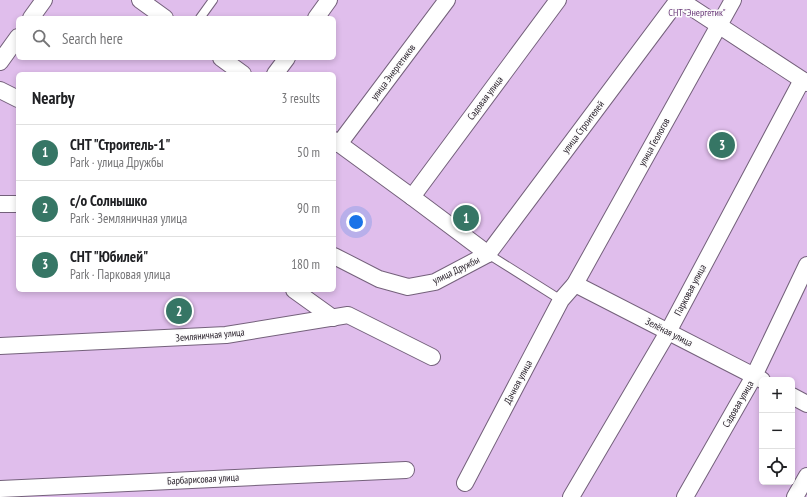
<!DOCTYPE html>
<html lang="en">
<head>
<meta charset="utf-8">
<style>
	:root { --surface:#fff; --page:#f2f2f2; --text:#202124; --muted:#757577; --line:#e0e0e0; --accent:#367665 }
	body { margin:0; font-family:"PT Sans Narrow",sans-serif; background:var(--page); color:var(--text) }
	.controls { position:absolute; right:12px; bottom:12px; display:grid; overflow:hidden; border-radius:6px; box-shadow:0 2px 6px #0003 }
	.controls button { width:36px; height:36px; display:grid; place-items:center; padding:0; border:0; border-bottom:1px solid var(--line); background:var(--surface); color:var(--text); font:20px sans-serif }
	.you { position:absolute; left:356px; top:222px; width:14px; height:14px; margin:-10px; border:3px solid #fff; border-radius:50%; background:#1a73e8; box-shadow:0 0 0 6px #1a73e833 }
	.badge { display:grid; place-items:center; width:26px; height:26px; border-radius:50%; background:var(--accent); color:#fff; font-size:13px; font-weight:700 }
	.pin { position:absolute; translate:-50% -50%; border:2px solid #fff; box-shadow:0 1px 4px #0006 }
	.list { margin:0; padding:0; list-style:none }
	h2 { display:flex; justify-content:space-between; align-items:center; height:52px; margin:0; padding:0 16px; font-size:17px }
	h2 small { font-size:13px; font-weight:400; color:var(--muted) }
	.list li { display:grid; grid-template-columns:26px 1fr auto; gap:12px; align-items:center; box-sizing:border-box; height:56px; padding:0 16px; border-top:1px solid var(--line) }
	.list b { display:block; font-size:15px; white-space:nowrap }
	.list p { margin:0; font-size:13px; white-space:nowrap; color:var(--muted) }
	.list em { font-size:13px; font-style:normal; color:var(--muted) }
	.icon { flex:none; width:22px; height:22px; fill:none; stroke:currentColor; stroke-width:2; stroke-linecap:round; stroke-linejoin:round }
	.map { position:relative; flex:none; width:807px; height:497px; overflow:hidden }
	.search { position:absolute; background:var(--surface); box-shadow:0 2px 6px #0003; left:16px; top:16px; width:320px; height:44px; display:flex; align-items:center; gap:10px; box-sizing:border-box; padding:0 14px; border-radius:6px; color:var(--muted); font-size:15px }
	.panel { position:absolute; background:var(--surface); box-shadow:0 2px 6px #0003; left:16px; top:72px; width:320px; height:220px; border-radius:6px }
	.map>svg:first-child { display:block }
	.green { fill:#e0beec; fill-rule:evenodd }
	.lines { fill:none; stroke-linecap:round; stroke-linejoin:round }
	.service-casing { stroke:#74617b; stroke-width:10 }
	.minor-casing { stroke:#74617b; stroke-width:18 }
	.service { stroke:#fff; stroke-width:8 }
	.minor { stroke:#fff; stroke-width:16 }
	.labels { text-anchor:middle; dominant-baseline:central; stroke-width:3; stroke-linejoin:round; paint-order:stroke }
	.park-label { font-size:10px; fill:#6a3a79; stroke:#fcfcfc }
	.street-label { font-size:10px; fill:#28202a; stroke:#fcfcfc }
</style>
</head>
<body>
<div class="map">
<svg width="807" height="497" viewBox="0 0 807 497">
	<rect width="100%" height="100%" fill="#f7eafc"/>
	<path class="green" d="M0 0H807V497H0ZM18 18H334V58H18ZM18 74H334V290H18ZM762 380H792V482H762Z"/>
	<g class="lines">
		<defs>
			<g id="service">
				<polyline points="200,18 213,0"/>
				<polyline points="488,254 561,300"/>
			</g>
			<g id="minor">
				<polyline points="140,0 165,18"/>
				<polyline points="680,0 807,83"/>
				<polyline points="31,18 44,0"/>
				<polyline points="316,18 329,0"/>
				<polyline points="221,58 243,74"/>
				<polyline points="0,62 18,37"/>
				<polyline points="275,74 287,58"/>
				<polyline points="0,90 18,99"/>
				<polyline points="334,140 412,197 488,254"/>
				<polyline points="339,144 447,0"/>
				<polyline points="412,197 558,0"/>
				<polyline points="0,204 18,204"/>
				<polyline points="334,256 379,279 408,287 435,282 488,254 678,0"/>
				<polyline points="575,284 762,380"/>
				<polyline points="294,290 333,318"/>
				<polyline points="0,346 226,335 348,315 432,357"/>
				<polyline points="792,396 807,404"/>
				<polyline points="465,483 561,300 575,284 733,0"/>
				<polyline points="0,489 406,470"/>
				<polyline points="571,497 668,332 802,80"/>
				<polyline points="685,497 754,376 807,265"/>
				<polyline points="795,497 807,476"/>
			</g>
		</defs>
		<use href="#service" class="service-casing"/>
		<use href="#minor" class="minor-casing"/>
		<use href="#service" class="service"/>
		<use href="#minor" class="minor"/>
	</g>
	<g class="labels">
		<g class="park-label">
			<text x="697" y="12">СНТ "Энергетик"</text>
		</g>
		<g class="street-label">
			<text transform="translate(393 72) rotate(-53)">улица Энергетиков</text>
			<text transform="translate(485 98) rotate(-53)">Садовая улица</text>
			<text transform="translate(583 127) rotate(-53)">улица Строителей</text>
			<text transform="translate(654 142) rotate(-61)">улица Геологов</text>
			<text transform="translate(456 270) rotate(-26)">улица Дружбы</text>
			<text transform="translate(690 290) rotate(-62)">Парковая улица</text>
			<text transform="translate(669 332) rotate(27)">Зелёная улица</text>
			<text transform="translate(210 335) rotate(-5)">Земляничная улица</text>
			<text transform="translate(518 382) rotate(-62)">Дачная улица</text>
			<text transform="translate(738 404) rotate(-60)">Садовая улица</text>
			<text transform="translate(203 479) rotate(-3)">Барбарисовая улица</text>
		</g>
	</g>
</svg>
<div class="controls">
<button>+</button>
<button>−</button>
<button><svg class="icon" aria-label="locate" viewBox="0 0 24 24"><circle cx="12" cy="12" r="6"/><path d="M12 2v4M12 18v4M2 12h4M18 12h4"/></svg></button>
</div>
<div class="you"></div>
<div class="pin badge" style="left:466px;top:218px">1</div>
<div class="pin badge" style="left:179px;top:311px">2</div>
<div class="pin badge" style="left:722px;top:145px">3</div>
<div class="search"><svg class="icon" aria-label="search" viewBox="0 0 24 24"><circle cx="10" cy="10" r="6"/><path d="M15 15l6 6"/></svg>Search here</div>
<section class="panel">
<h2>Nearby<small>3 results</small></h2>
<ul class="list">
<li><span class="badge">1</span><div><b>СНТ &quot;Строитель-1&quot;</b><p>Park · улица Дружбы</p></div><em>50 m</em></li>
<li><span class="badge">2</span><div><b>с/о Солнышко</b><p>Park · Земляничная улица</p></div><em>90 m</em></li>
<li><span class="badge">3</span><div><b>СНТ &quot;Юбилей&quot;</b><p>Park · Парковая улица</p></div><em>180 m</em></li>
</ul>
</section>
</div>
</body>
</html>
